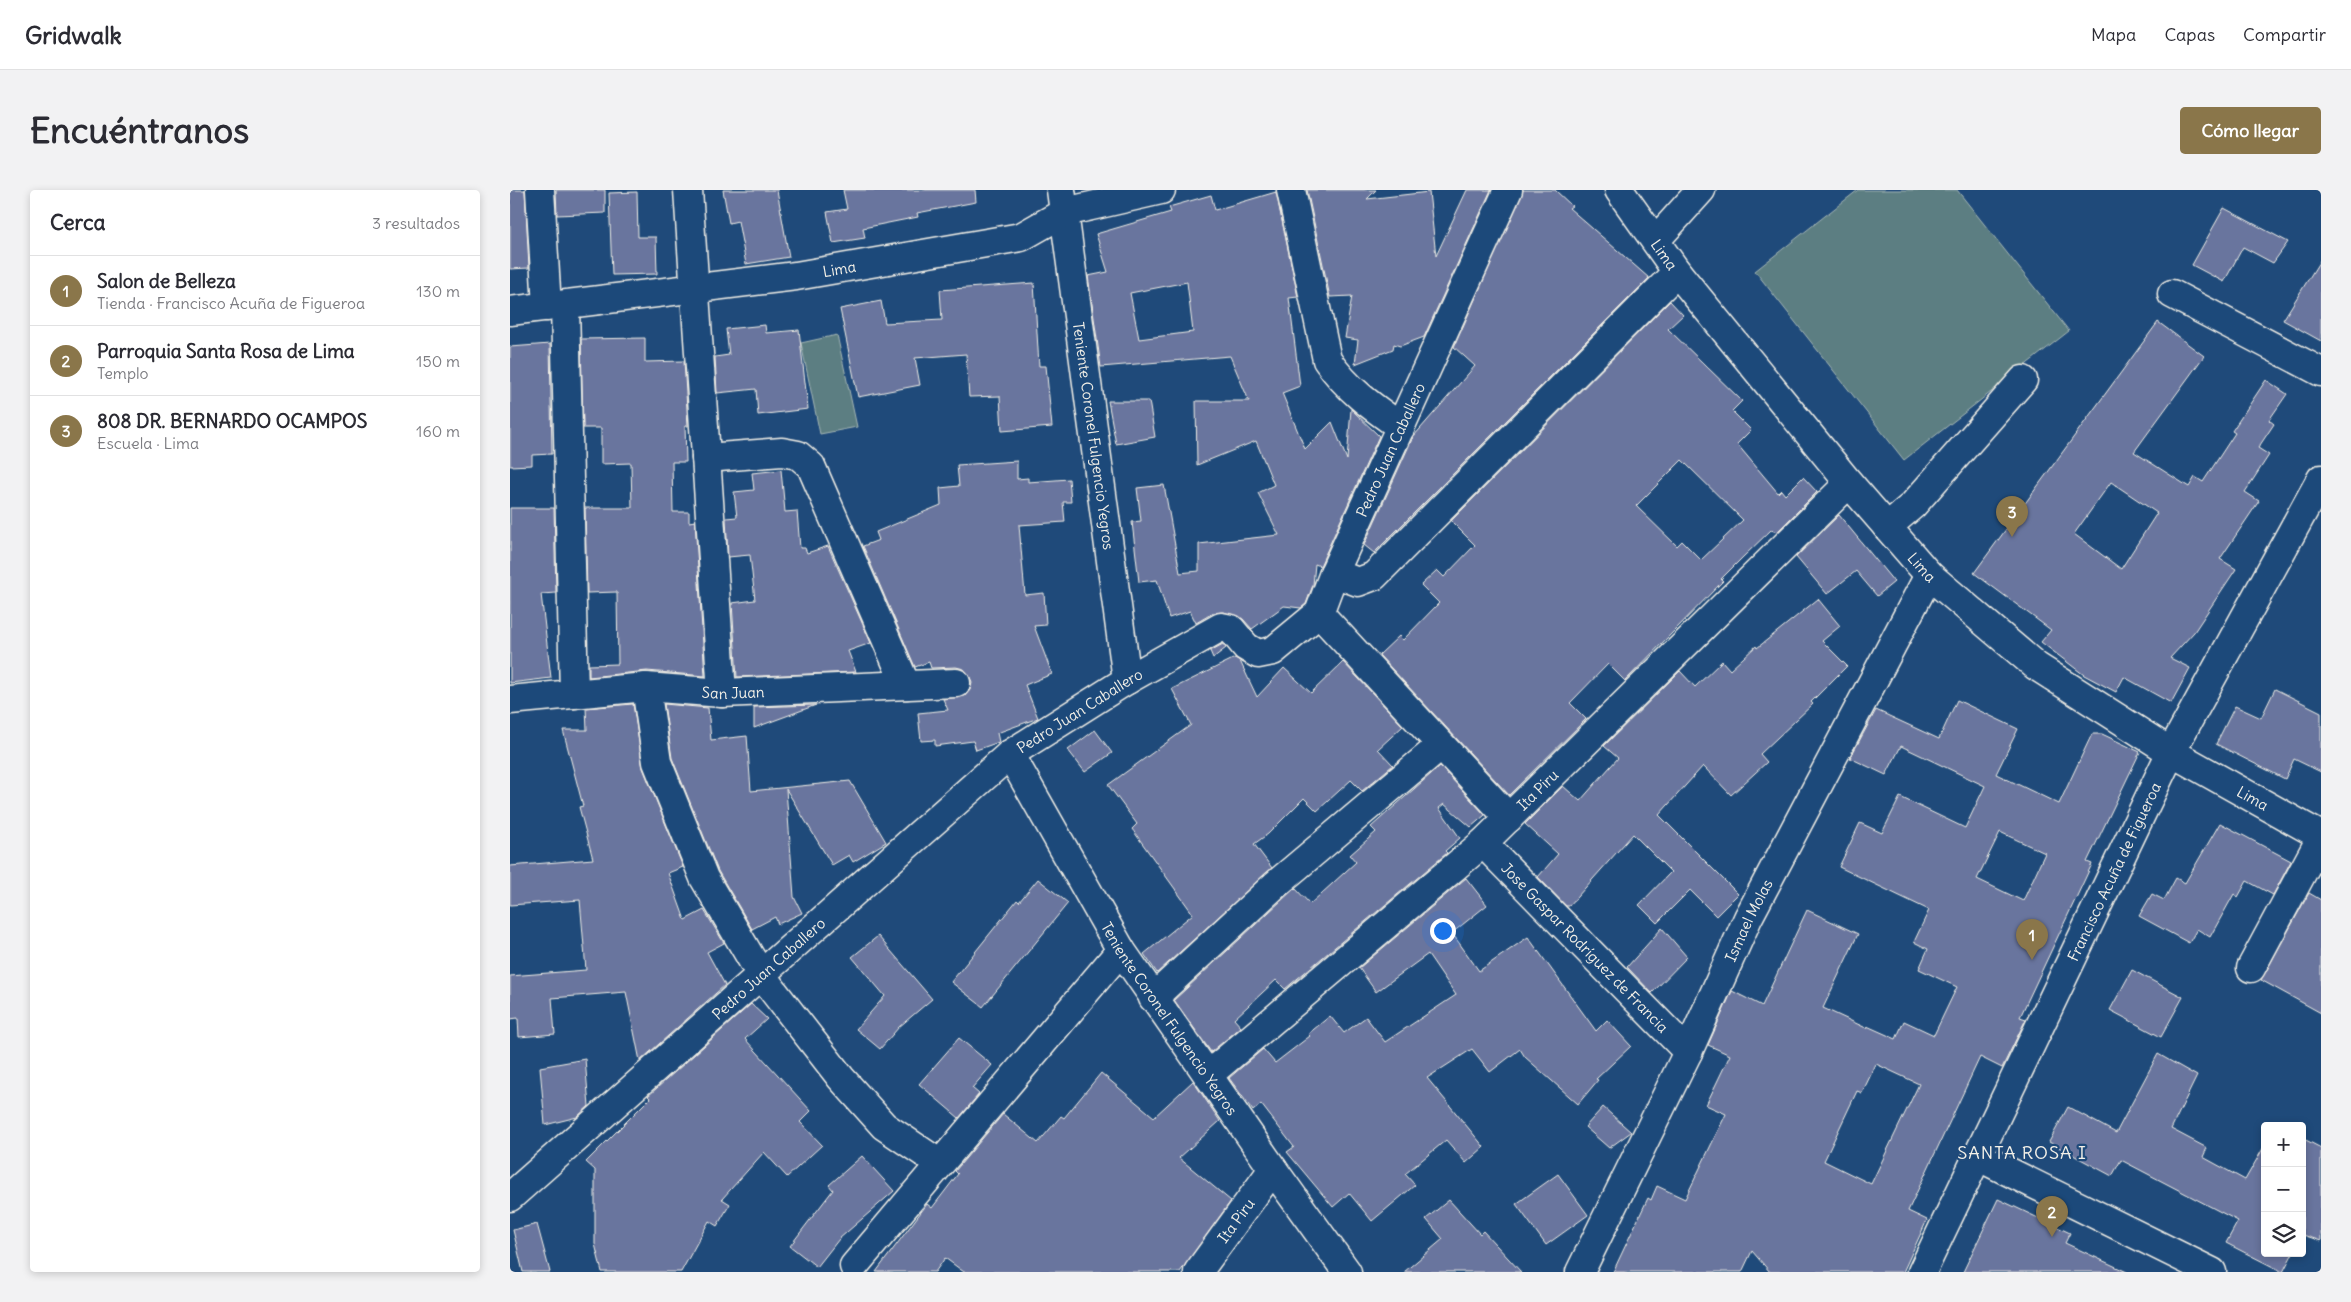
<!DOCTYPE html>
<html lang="es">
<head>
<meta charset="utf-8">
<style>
	:root { --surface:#fff; --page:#f2f2f3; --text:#2b2b33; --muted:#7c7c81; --line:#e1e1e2; --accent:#8a764a }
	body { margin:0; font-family:Delius,sans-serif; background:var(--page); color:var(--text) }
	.controls { position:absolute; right:15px; bottom:15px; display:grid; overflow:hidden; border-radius:5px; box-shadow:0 2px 8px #0003 }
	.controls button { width:45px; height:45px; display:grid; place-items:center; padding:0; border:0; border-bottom:1px solid var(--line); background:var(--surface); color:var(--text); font:25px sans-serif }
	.you { position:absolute; left:932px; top:740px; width:18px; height:18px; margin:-12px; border:4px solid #fff; border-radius:50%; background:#1a73e8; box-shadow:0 0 0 8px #1a73e833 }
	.badge { display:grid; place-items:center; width:32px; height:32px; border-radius:50%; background:var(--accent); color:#fff; font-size:16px; font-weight:700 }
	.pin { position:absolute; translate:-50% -41px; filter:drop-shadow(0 1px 2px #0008) }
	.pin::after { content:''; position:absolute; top:26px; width:18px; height:15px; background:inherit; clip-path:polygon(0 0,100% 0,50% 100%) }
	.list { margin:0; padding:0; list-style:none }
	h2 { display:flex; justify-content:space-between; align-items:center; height:65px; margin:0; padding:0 20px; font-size:21px }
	h2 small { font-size:16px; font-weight:400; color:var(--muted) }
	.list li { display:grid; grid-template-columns:32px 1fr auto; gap:15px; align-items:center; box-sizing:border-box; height:70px; padding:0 20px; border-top:1px solid var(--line) }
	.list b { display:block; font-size:19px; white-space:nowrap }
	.list p { margin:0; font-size:16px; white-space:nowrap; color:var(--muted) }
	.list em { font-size:16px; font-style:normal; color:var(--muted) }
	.icon { flex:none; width:28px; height:28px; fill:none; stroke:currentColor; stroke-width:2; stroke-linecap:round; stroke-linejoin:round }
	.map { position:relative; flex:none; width:1811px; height:1082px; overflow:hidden; border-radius:5px }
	header { display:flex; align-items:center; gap:30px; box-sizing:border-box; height:70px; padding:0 25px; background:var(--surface); border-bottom:1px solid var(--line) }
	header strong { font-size:24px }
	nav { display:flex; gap:28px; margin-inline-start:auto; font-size:18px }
	.intro { display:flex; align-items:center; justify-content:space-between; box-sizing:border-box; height:120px; padding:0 30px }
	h1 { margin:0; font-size:35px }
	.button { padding:12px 22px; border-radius:5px; background:var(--accent); color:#fff; font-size:18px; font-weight:700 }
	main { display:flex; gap:30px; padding:0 30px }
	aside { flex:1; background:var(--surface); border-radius:5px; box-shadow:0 2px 8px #0003 }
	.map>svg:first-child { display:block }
	.green { fill:#5b7e82; stroke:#a8b8b5 }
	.building { fill:#69749e; stroke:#f4f1e8; fill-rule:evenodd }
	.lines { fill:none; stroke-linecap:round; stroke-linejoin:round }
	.minor-casing { stroke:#f4f1e8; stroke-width:31 }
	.minor { stroke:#1f4a7a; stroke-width:28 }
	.labels { text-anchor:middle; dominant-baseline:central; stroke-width:4.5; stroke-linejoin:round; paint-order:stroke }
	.street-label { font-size:15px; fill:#f4f1e8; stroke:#1f4a7a }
	.quarter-label { font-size:18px; letter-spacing:1px; fill:#f4f1e8; stroke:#1f4a7a }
</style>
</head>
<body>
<header>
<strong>Gridwalk</strong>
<nav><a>Mapa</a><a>Capas</a><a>Compartir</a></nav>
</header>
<div class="intro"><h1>Encuéntranos</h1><a class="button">Cómo llegar</a></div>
<main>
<aside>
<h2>Cerca<small>3 resultados</small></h2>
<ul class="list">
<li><span class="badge">1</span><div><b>Salon de Belleza</b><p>Tienda · Francisco Acuña de Figueroa</p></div><em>130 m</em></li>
<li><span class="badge">2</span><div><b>Parroquia Santa Rosa de Lima</b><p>Templo</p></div><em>150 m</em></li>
<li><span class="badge">3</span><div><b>808 DR. BERNARDO OCAMPOS</b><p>Escuela · Lima</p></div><em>160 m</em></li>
</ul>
</aside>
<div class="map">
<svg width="1811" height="1082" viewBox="0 0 1811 1082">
	<rect width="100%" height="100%" fill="#1f4a7a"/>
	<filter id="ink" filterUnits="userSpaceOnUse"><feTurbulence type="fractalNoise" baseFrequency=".02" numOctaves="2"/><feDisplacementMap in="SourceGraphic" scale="10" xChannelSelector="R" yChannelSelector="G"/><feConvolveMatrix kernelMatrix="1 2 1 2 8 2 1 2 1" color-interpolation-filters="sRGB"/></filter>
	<g filter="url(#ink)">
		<g class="green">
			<polygon points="1348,0 1447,0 1559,141 1394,270 1245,81"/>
			<polygon points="327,145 347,237 310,244 291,153"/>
		</g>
		<g class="building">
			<polygon points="0,0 15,0 19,78 0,79"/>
			<polygon points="46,0 95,0 95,23 47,25"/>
			<polygon points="213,0 267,0 279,67 236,74 228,31 219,33"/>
			<polygon points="333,0 465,0 466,12 407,23 408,27 353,38 355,48 323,53 317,22 337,19"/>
			<polygon points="797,0 866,0 857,9 919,2 926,66 957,0 981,0 914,147 890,156 884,154 883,159 845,174 848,150 835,148 842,106 820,107"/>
			<polygon points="1013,0 1045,0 1062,16 1059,18 1139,88 864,363 854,355 903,247 965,176 944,157"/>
			<polygon points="127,2 128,47 146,47 147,84 102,85 99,3"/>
			<path d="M766 2 788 107 779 108 790 196 772 203 795 259 822 232 837 270 841 219 869 246 810 376 805 374 803 395 796 414 791 418 774 416 742 439 733 429 714 422 703 423 686 433 680 421 659 428 647 390 629 392 622 332 631 331 627 298 654 295 670 383 689 381V354L769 345 748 303 764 295 746 251 687 275 686 211H739L720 166 591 177 578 86 598 82 586 44 661 22 659 17 701 5 705 20ZM677 92 683 142 629 149 620 103Z"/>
			<polygon points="1714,18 1778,52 1763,73 1733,57 1714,92 1682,75"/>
			<polygon points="1811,69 1811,151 1773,130"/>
			<polygon points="524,93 529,176 536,176 542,237 492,241 490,206 459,207 456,164 405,168 410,195 348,207 330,119 371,111 375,133 432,130 430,100"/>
			<path d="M1160 111 1173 125 1158 139 1232 211 1222 221 1241 240 1227 254 1268 303 1271 300 1275 305 1293 287 1307 302 1267 342 1261 340 1233 367 1211 389 1213 391 1115 491 1098 474 1060 513 1076 529 999 605 869 465 889 446 893 450 929 413 911 395 927 380 934 387 965 355 941 331ZM1172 270 1233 330 1191 370 1172 351 1167 356 1126 316Z"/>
			<path d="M1648 132 1694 166 1624 262 1679 297 1685 287 1693 292 1725 243 1722 241 1756 190 1777 204 1759 230 1764 234 1748 258 1759 265 1735 302 1749 311 1710 369 1726 379 1684 442 1660 468 1680 478 1661 513 1614 487 1606 502 1574 485 1531 452 1541 440 1464 383ZM1601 292 1647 323 1611 379 1564 344Z"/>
			<polygon points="255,135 256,143 289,140 298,219 248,225 246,199 207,203 205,167 219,165 216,139"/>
			<polygon points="135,148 135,172 174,171 178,236 175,236 176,272 162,272 163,322 179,322 179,332 185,331 195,486 137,481 79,487 79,475 108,474 107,402 77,403 75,318 122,318 121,273 91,274 91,238 73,238 71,149"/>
			<polygon points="40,154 42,264 22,265 22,275 0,276 0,157"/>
			<polygon points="598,211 639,211 645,247 606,254"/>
			<polygon points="507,271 507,289 518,288 518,292 559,289 561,312 553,312 555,332 509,335 515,405 534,403 536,435 524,436 542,484 515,495 528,528 487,543 489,552 466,560 463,551 425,556 425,550 411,551 408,523 438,520 433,509 455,506 460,500 462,492 459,485 454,479 446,477 421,478 419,472 405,477 353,356 369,350 366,342 431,315 430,298 449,296 447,275"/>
			<polygon points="271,280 275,322 287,321 290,358 295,358 297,363 318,356 361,453 338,461 346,482 227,487 222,413 245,410 240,365 218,367 216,328 227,327 224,302 244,300 242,283"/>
			<polygon points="0,318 44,318 46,403 31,404 41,488 0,493"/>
			<polygon points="1329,325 1384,392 1367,406 1346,381 1317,404 1286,367"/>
			<polygon points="1308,409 1330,436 1312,451 1337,476 1301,512 1303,514 1250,564 1257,572 1221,605 1193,576 1149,625 1228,704 1206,726 1180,700 1147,733 1129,715 1161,682 1123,644 1059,716 1056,716 1028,687 1048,664 1015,634 1053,596 1070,611 1108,568 1094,556 1170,481 1185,497 1212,471 1220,480 1246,456 1247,458"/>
			<polygon points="713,454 716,458 703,468 700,461"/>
			<polygon points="725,468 730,471 747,507 774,478 801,503 833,472 893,536 868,559 883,575 852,601 841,590 807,621 794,608 758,644 744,654 762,678 647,783 634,764 683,724 622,639 627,634 598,595 681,535 662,499"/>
			<polygon points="1765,499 1811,522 1811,582 1784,569 1775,589 1706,554 1725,516 1751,528"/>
			<path d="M1447 510 1508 539 1486 584 1549 614 1582 544H1592L1630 562 1577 672 1582 674 1510 827 1516 829 1492 878 1470 867 1398 1021 1417 1030 1393 1082H1260L1242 1061 1232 1082H1103L1138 1008 1141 1010 1147 996 1175 1009 1216 924 1196 915 1220 865 1198 855 1222 801 1252 816 1297 720 1348 744 1313 818 1356 838 1357 836 1386 849 1394 831 1424 845 1447 797 1409 779 1418 759 1404 752 1419 720 1329 677 1350 633 1372 643 1390 607 1455 638 1475 596 1391 556 1376 585 1340 568 1366 520 1429 549ZM1490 642 1535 663 1513 711 1467 689ZM1366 874 1409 894 1361 994 1314 971 1347 901 1352 903Z"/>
			<polygon points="123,514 133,578 173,677 158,683 175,730 194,720 214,753 197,762 215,795 130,871 116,802 42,808 45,844 9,847 8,828 0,829 0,786 76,780 70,710 0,715 0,676 83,669 69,617 73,616 53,540 77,540 76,518"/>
			<polygon points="154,514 198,518 201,550 237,546 241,601 340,591 376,652 343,672 339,665 322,675 276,599 284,707 292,723 268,734 265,727 242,739 208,681 162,568"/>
			<polygon points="306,515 244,538 244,517"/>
			<polygon points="585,540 602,563 575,582 558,560"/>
			<polygon points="930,576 975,625 961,637 934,614 929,618 950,648 935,661 937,663 775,799 766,790 724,829 731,837 701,862 664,810 785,698 800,714 846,672 840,665 866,642 861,637"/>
			<polygon points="1710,633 1781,671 1763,705 1737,691 1728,707 1724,704 1700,747 1687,739 1679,753 1629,726 1642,704 1654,710 1666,688 1675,693"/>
			<polygon points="956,688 977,715 942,743 969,781 1018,747 1086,841 1097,830 1121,856 1086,889 1088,890 1068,914 1015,867 1010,859 980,882 962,859 917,888 974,957 956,973 936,950 895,984 905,995 862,1031 839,1003 823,1017 777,962 784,957 751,914 743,921 719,888 753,859 765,873 800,846 798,844 820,826 834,843 856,827 875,852 946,805 918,764 866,802 849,778"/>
			<polygon points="528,689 558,713 473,817 441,792 507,710 509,712"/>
			<polygon points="1799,703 1811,710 1811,823 1751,790"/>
			<polygon points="1152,738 1177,767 1142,803 1117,777"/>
			<polygon points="368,746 422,809 389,837 370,859 346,839 375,806 342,767"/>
			<polygon points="1622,780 1673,807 1651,847 1600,820"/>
			<polygon points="241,814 257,829 235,849 301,921 290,932 312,955 277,987 254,962 212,1009 220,1014 207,1036 199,1031 171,1082 92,1082 85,1054 85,980 76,972 140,908 138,906"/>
			<polygon points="449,848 482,875 462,898 469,904 449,928 409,894"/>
			<polygon points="1648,864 1687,886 1661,939 1697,958 1693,967 1735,990 1755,955 1755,1063 1783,1063 1773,1082 1716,1053 1728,1031 1611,970 1602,986 1539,952 1558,917 1606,943"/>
			<polygon points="75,869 79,916 67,927 35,935 30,877"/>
			<polygon points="591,883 644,927 683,891 710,931 669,968 721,1011 670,1082 454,1082 435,1068 425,1082 366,1082 417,1014 422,1018 448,984 445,981 493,924 528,953 551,926 554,928"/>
			<polygon points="1093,917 1121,942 1099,958 1075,937"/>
			<polygon points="1792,948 1811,958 1811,1051 1793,1045 1792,1047"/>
			<polygon points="352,966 384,1001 329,1049 307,1077 280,1056 323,1000 319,995"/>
			<polygon points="1048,984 1078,1025 1036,1055 1006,1014"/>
			<polygon points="1488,1009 1560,1043 1555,1053 1617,1082 1453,1082"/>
			<polygon points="939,1010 970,1044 973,1041 1011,1082 894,1082 933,1049 916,1029"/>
			<polygon points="27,1034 40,1082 13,1082 3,1040"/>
		</g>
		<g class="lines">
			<defs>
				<g id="minor">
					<polyline points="30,0 37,117"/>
					<polyline points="178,0 212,503"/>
					<path id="s1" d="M551 0 617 490"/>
					<path d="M781 0 817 170C837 199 862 217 891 237"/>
					<path id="s2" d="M1109 0 1167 82 1339 293 1419 385 1526 476 1661 562 1811 646"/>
					<polyline points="1146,50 1191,0"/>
					<polyline points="1662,104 1811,182"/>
					<polyline points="55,115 64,504"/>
					<path id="s3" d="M0 121 286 86 511 47 555 22 651 0"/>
					<polyline points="196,268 272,262 288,265 301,276 396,495"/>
					<polyline points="1377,337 1403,315 1513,190"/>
					<polyline points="824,383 848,392 864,386 1167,82"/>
					<polyline points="809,423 999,628"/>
					<polyline points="136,497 147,572 194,688 251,785 331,888 374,936 429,973"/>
					<path id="s4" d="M0 510 136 497 212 503 446 493"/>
					<path id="s5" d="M500 564 611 760 763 979 837 1082"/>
					<path id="s6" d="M973 653 1178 862"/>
					<polyline points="1741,778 1811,648"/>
					<polyline points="643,808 765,695 930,556"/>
					<path id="s7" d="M698 885 973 653 1339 293"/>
					<polyline points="1469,967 1702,1082"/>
					<path id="s8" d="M0 1007 500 564 617 490 711 437 721 439 736 457 748 464 763 461 809 423 824 383 998 0"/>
					<polyline points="344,1076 611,760"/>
					<path id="s9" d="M688 1082 763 979"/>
					<path id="s10" d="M1070 1082 1178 862 1238 728 1419 385"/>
					<path id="s11" d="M1412 1082 1661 562 1811 289"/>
				</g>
			</defs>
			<use href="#minor" class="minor-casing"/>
			<use href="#minor" class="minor"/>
		</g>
	</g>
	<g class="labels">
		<g class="street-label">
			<text stroke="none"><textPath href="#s2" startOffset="79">Lima</textPath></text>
			<text stroke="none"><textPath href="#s3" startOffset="332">Lima</textPath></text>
			<text stroke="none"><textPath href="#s1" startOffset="248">Teniente Coronel Fulgencio Yegros</textPath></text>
			<text stroke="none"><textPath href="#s8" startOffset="1215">Pedro Juan Caballero</textPath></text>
			<text stroke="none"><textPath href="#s2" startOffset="484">Lima</textPath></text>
			<text stroke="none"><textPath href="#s4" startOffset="224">San Juan</textPath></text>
			<text stroke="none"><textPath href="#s8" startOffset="750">Pedro Juan Caballero</textPath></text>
			<text stroke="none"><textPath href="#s7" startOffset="436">Ita Piru</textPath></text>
			<text stroke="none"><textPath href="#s2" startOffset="889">Lima</textPath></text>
			<text stroke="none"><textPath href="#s11" startOffset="444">Francisco Acuña de Figueroa</textPath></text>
			<text stroke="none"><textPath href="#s10" startOffset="390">Ismael Molas</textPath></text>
			<text stroke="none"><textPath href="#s6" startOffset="146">Jose Gaspar Rodríguez de Francia</textPath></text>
			<text stroke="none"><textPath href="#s8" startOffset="345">Pedro Juan Caballero</textPath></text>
			<text stroke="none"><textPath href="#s5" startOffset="309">Teniente Coronel Fulgencio Yegros</textPath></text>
			<text stroke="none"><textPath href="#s9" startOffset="64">Ita Piru</textPath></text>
		</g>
		<g class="quarter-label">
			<text x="1512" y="962">SANTA ROSA I</text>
		</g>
	</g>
</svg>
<div class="controls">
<button>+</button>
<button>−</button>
<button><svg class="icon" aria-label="layers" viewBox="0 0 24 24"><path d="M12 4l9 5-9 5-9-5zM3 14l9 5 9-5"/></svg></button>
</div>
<div class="you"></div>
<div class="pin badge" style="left:1522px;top:770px">1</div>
<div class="pin badge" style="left:1542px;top:1047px">2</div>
<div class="pin badge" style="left:1502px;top:347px">3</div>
</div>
</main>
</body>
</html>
